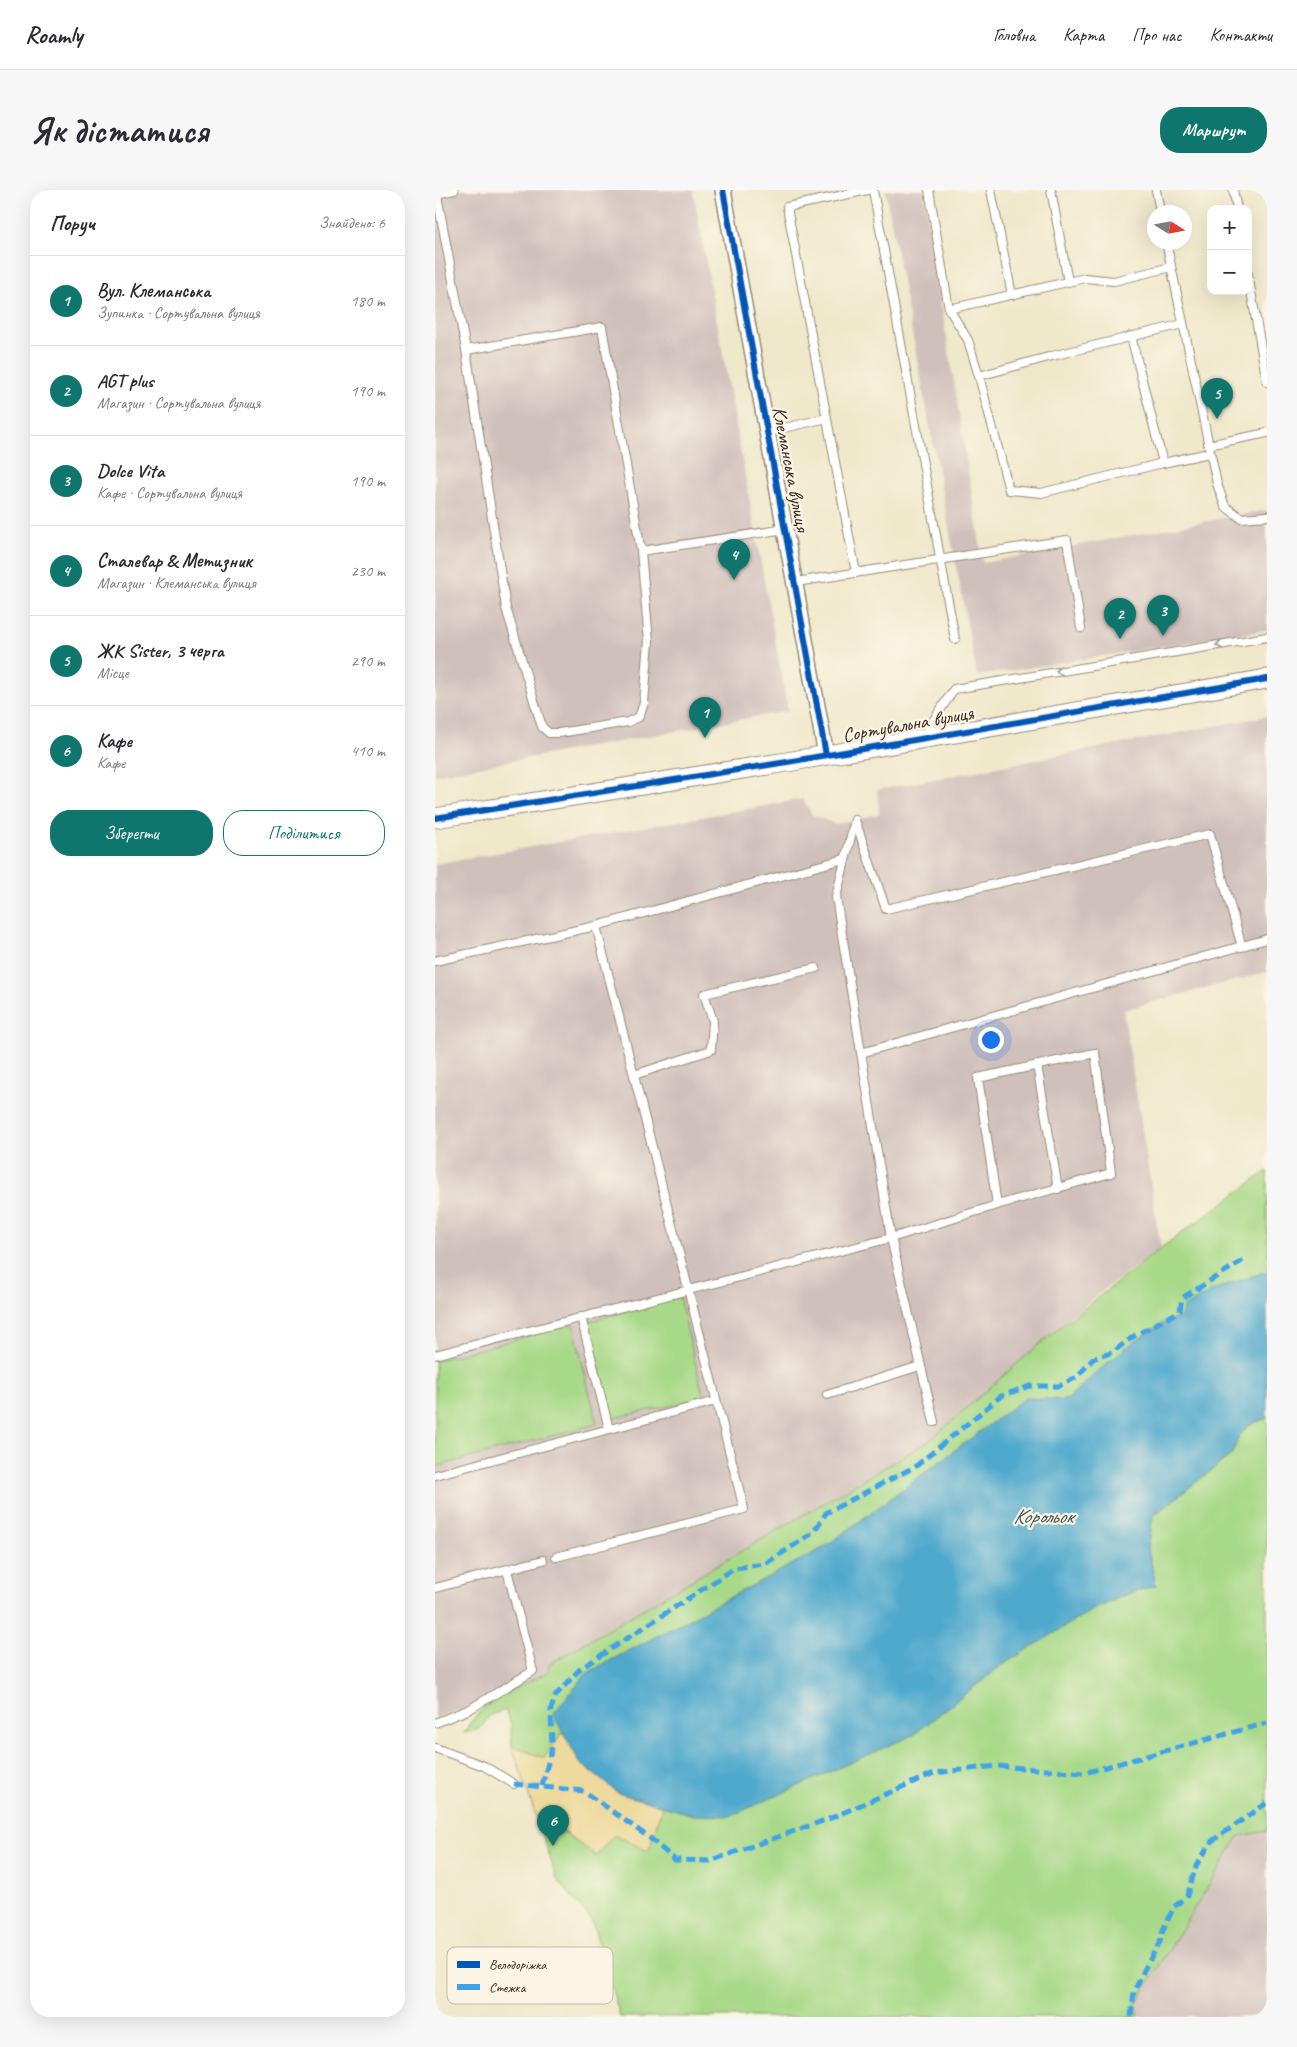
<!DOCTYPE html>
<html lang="uk">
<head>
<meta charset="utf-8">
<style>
	:root { --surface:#fff; --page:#f7f7f7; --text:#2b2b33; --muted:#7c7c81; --line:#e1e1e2; --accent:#0f766e }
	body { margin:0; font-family:Caveat,sans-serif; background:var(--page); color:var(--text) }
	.controls { position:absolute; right:15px; top:15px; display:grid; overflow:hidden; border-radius:10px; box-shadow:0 5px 20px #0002 }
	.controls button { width:45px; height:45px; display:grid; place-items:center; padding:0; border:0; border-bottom:1px solid var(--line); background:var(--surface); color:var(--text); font:25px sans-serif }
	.compass { position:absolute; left:712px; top:15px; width:45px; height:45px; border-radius:50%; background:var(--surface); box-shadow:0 5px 20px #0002; rotate:101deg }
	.you { position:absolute; left:555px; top:849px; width:18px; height:18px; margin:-12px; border:4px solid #fff; border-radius:50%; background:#1a73e8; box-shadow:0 0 0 8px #1a73e833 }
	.badge { display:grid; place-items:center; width:32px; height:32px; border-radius:50%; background:var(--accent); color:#fff; font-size:16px; font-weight:700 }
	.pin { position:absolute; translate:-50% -41px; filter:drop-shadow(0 1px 2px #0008) }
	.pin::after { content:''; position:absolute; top:26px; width:18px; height:15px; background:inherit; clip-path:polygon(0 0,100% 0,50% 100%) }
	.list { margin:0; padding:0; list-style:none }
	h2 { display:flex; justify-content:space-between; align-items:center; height:65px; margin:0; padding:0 20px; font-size:21px }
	h2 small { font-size:16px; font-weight:400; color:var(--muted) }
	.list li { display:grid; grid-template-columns:32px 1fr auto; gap:15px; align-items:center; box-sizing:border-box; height:90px; padding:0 20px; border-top:1px solid var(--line) }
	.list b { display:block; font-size:19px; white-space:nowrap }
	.list p { margin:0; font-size:16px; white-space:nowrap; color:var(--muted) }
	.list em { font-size:16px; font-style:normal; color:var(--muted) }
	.actions { display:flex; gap:10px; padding:15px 20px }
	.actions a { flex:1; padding:11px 0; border:1px solid var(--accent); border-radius:20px; text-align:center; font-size:18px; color:var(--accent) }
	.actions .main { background:var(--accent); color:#fff }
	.map { position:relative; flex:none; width:832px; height:1827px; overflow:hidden; border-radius:20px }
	header { display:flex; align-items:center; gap:30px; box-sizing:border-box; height:70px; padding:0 25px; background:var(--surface); border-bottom:1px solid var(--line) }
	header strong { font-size:24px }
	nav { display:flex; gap:28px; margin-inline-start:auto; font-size:18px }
	.intro { display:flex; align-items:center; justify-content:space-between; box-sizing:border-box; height:120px; padding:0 30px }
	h1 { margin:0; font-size:35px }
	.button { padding:12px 22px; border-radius:20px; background:var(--accent); color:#fff; font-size:18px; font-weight:700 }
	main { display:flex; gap:30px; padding:0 30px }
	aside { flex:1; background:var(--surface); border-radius:20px; box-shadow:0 5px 20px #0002 }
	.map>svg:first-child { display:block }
	.industrial { fill:#d0c0bc }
	.green { fill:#a8d988; stroke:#728253 }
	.sand { fill:#eeda9e; stroke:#94825e }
	.water { fill:#50a9cd; stroke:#466a76 }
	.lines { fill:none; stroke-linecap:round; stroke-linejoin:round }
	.service-casing { stroke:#958974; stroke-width:10 }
	.minor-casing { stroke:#958974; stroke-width:18 }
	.tertiary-casing { stroke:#958974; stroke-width:21 }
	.service { stroke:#fff; stroke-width:8 }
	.minor { stroke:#fff; stroke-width:15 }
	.tertiary { stroke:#fff; stroke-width:19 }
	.quiet { stroke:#3fa3ea; stroke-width:5; stroke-dasharray:10 5; stroke-linecap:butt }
	.cycleway-casing { stroke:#fcf5e5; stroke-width:9 }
	.cycleway { stroke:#0057b8; stroke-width:6 }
	.oneway { stroke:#a79f9a }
	.labels { text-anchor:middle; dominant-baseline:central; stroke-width:4.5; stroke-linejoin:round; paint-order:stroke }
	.street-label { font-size:20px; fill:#3b2a1e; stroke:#fcf5e5 }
	.water-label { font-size:21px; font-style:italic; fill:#42565b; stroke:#fcf5e5 }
	.key { fill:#fcf5e5; stroke:#c2b8a9; stroke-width:1 }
	.key-label { font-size:14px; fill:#3b2a1e }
</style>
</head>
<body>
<header>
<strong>Roamly</strong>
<nav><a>Головна</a><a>Карта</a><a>Про нас</a><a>Контакти</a></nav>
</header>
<div class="intro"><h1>Як дістатися</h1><a class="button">Маршрут</a></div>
<main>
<aside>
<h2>Поруч<small>Знайдено: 6</small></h2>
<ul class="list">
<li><span class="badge">1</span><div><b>Вул. Клеманська</b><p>Зупинка · Сортувальна вулиця</p></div><em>180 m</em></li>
<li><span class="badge">2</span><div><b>AGT plus</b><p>Магазин · Сортувальна вулиця</p></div><em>190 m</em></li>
<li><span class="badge">3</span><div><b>Dolce Vita</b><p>Кафе · Сортувальна вулиця</p></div><em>190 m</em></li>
<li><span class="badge">4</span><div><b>Сталевар &amp; Метизник</b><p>Магазин · Клеманська вулиця</p></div><em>230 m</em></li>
<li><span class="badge">5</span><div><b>ЖК Sister, 3 черга</b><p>Місце</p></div><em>290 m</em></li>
<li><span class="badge">6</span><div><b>Кафе</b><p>Кафе</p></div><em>410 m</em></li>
</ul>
<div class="actions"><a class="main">Зберегти</a><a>Поділитися</a></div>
</aside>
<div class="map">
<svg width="832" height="1827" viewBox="0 0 832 1827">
	<rect width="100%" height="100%" fill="#fcf5e5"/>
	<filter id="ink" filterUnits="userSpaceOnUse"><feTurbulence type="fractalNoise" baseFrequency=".02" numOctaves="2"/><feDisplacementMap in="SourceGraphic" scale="10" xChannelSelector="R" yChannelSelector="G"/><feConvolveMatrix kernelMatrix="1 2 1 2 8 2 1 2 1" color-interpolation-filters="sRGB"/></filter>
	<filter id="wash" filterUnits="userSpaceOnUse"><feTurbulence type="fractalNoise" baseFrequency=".0096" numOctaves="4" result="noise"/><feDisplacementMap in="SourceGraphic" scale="20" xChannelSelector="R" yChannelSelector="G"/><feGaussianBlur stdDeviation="1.12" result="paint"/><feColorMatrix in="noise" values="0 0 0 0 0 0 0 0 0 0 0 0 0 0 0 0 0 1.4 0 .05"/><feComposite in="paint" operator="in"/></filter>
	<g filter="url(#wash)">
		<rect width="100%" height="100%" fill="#efe8cb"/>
		<g class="industrial">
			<polygon points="0,0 258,0 353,521 0,585"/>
			<polygon points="450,0 488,0 548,373 832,320 832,440 542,486"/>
			<polygon points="832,526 832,782 688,820 726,1058 671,1098 609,1150 493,1252 114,1474 113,1482 64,1508 0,1528 0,674 368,609 377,625 400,634 444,624 442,600"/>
			<polygon points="832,1641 832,1827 703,1827 700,1815 804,1646"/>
		</g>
		<g class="green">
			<path d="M832 981V1081L778 1100 746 1127 727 1133 679 1168 632 1210 590 1208 390 1357 152 1483 118 1524 128 1542 109 1568 77 1556 76 1534 70 1520 55 1525 45 1539 29 1543C44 1512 84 1497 113 1482L114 1474 493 1252 609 1150 726 1058Z"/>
			<polygon points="244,1107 269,1208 176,1229 152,1132"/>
			<polygon points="138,1134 162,1234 0,1277 0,1171"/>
			<polygon points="832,1228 832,1641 804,1646 700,1815 703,1827 185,1827 157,1731 122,1689 105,1638 120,1636 161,1666 179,1644 221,1637 227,1616 259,1625 478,1545 567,1475 652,1423 690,1405 720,1395 713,1359 718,1326 797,1264 804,1246 814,1235"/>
		</g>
		<polygon class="sand" points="128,1542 145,1573 183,1603 227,1616 214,1661 179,1645 161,1666 121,1636 105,1638 77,1556 109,1568"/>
		<path class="water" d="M832 1081V1228L813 1235 804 1246 797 1264 718 1326 713 1359 721 1395 690 1405 652 1423 567 1475 478 1545 296 1626 259 1625 183 1603 145 1573 118 1524 152 1483 390 1357 590 1208 632 1210C666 1179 701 1142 746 1127L748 1118 778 1100Z"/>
	</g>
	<g filter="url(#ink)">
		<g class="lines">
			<defs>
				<g id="service">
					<polyline points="1,0 31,160 71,418 107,537 114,543 124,543 193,532 204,527 209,513 214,451 206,361 167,137 31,160"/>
					<polyline points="438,0 520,449"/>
					<polyline points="494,0 514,119 533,150 544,186 574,300 606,303 728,273 774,263"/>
					<polyline points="556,0 577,105"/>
					<polyline points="616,0 633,92"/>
					<polyline points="721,0 725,22"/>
					<polyline points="798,0 802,19"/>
					<polyline points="1,4 19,0"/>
					<polyline points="731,52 782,294 790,316 806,328 832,326"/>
					<polyline points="813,84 832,192"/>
					<polyline points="514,119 650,88 679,91 736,77"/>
					<polyline points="696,146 728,273"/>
					<polyline points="544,186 617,166 748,134"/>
					<polyline points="332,242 392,228"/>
					<polyline points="773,255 832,243"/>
					<polyline points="206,361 351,339"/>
					<polyline points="421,383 352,17 433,0"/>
					<polyline points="361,392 632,350 646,438"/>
					<polyline points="489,545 519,499 832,447"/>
					<polyline points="420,630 401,707 456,1048 499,1232"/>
					<polyline points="420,630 451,719 775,644 807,757"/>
					<polyline points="0,771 161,736 409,669"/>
					<polyline points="426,863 832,749"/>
					<polyline points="602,875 623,999"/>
					<polyline points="199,885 276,860 278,831 269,804 381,778"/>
					<polyline points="146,1127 174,1239"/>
					<polyline points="0,1165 456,1048 562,1015 676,983 660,863 543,888 562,1015"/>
					<polyline points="392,1205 485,1176"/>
					<polyline points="0,1285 281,1211"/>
					<polyline points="121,1367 309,1319 161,736"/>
					<polyline points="0,1398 108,1370"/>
					<polyline points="0,1533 35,1519 98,1481 72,1380"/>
					<polyline points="0,1558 49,1576 79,1594"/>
				</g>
				<polyline id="minor" points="288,0 391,565"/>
				<polyline id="tertiary" points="0,628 352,572 832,489"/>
			</defs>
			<use href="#service" class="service-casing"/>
			<use href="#minor" class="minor-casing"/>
			<use href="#tertiary" class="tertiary-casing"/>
			<use href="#service" class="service"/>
			<use href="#minor" class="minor"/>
			<use href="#tertiary" class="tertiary"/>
			<g class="quiet">
				<polyline points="79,1594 149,1601 216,1649 240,1670 275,1671 396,1628 499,1583 562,1576 649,1583 832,1533"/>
				<polyline points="107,1596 117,1557 116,1519 121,1505 145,1479 300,1378 330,1374 378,1343 391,1323 481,1276 566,1206 595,1196 624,1196 642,1187 658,1169 678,1162 699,1146 745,1121 747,1108 812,1068"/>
				<polyline points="696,1827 699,1802 709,1780 725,1752 728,1740 739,1717 752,1706 761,1676 777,1651 832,1613"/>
			</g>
			<defs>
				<g id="cycleway">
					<polyline points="288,0 391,565"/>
					<polyline points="0,628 352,572 832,489"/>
				</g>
			</defs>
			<use href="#cycleway" class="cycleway-casing"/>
			<use href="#cycleway" class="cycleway"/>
		</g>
		<defs><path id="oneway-chevron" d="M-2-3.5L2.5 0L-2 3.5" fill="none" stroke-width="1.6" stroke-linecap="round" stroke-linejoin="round" transform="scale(1.25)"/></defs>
		<g class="oneway">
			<use href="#oneway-chevron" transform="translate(784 455) rotate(171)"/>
			<use href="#oneway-chevron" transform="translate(624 481) rotate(171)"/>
		</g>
	</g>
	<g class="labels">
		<g class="street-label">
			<text transform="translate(356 279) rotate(79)">Клеманська вулиця</text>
			<text transform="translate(473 534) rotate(-10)">Сортувальна вулиця</text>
		</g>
		<g class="water-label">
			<text x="608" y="1326">Корольок</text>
		</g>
	</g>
	<rect x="12" y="1757" width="166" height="57" rx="8" class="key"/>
	<rect x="22" y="1771" width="23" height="7" fill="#0057b8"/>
	<rect x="22" y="1794" width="23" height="6" fill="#3fa3ea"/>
	<g class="key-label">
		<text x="54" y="1779">Велодоріжка</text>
		<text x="54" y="1802">Стежка</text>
	</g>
</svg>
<div class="controls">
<button>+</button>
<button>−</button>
</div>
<svg class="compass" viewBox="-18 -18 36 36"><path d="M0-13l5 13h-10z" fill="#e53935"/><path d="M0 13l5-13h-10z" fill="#7c7c81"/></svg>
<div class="you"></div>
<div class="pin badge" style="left:270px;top:548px">1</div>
<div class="pin badge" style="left:685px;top:449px">2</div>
<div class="pin badge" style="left:728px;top:446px">3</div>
<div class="pin badge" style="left:299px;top:390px">4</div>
<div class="pin badge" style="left:782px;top:229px">5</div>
<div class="pin badge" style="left:118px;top:1656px">6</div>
</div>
</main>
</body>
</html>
